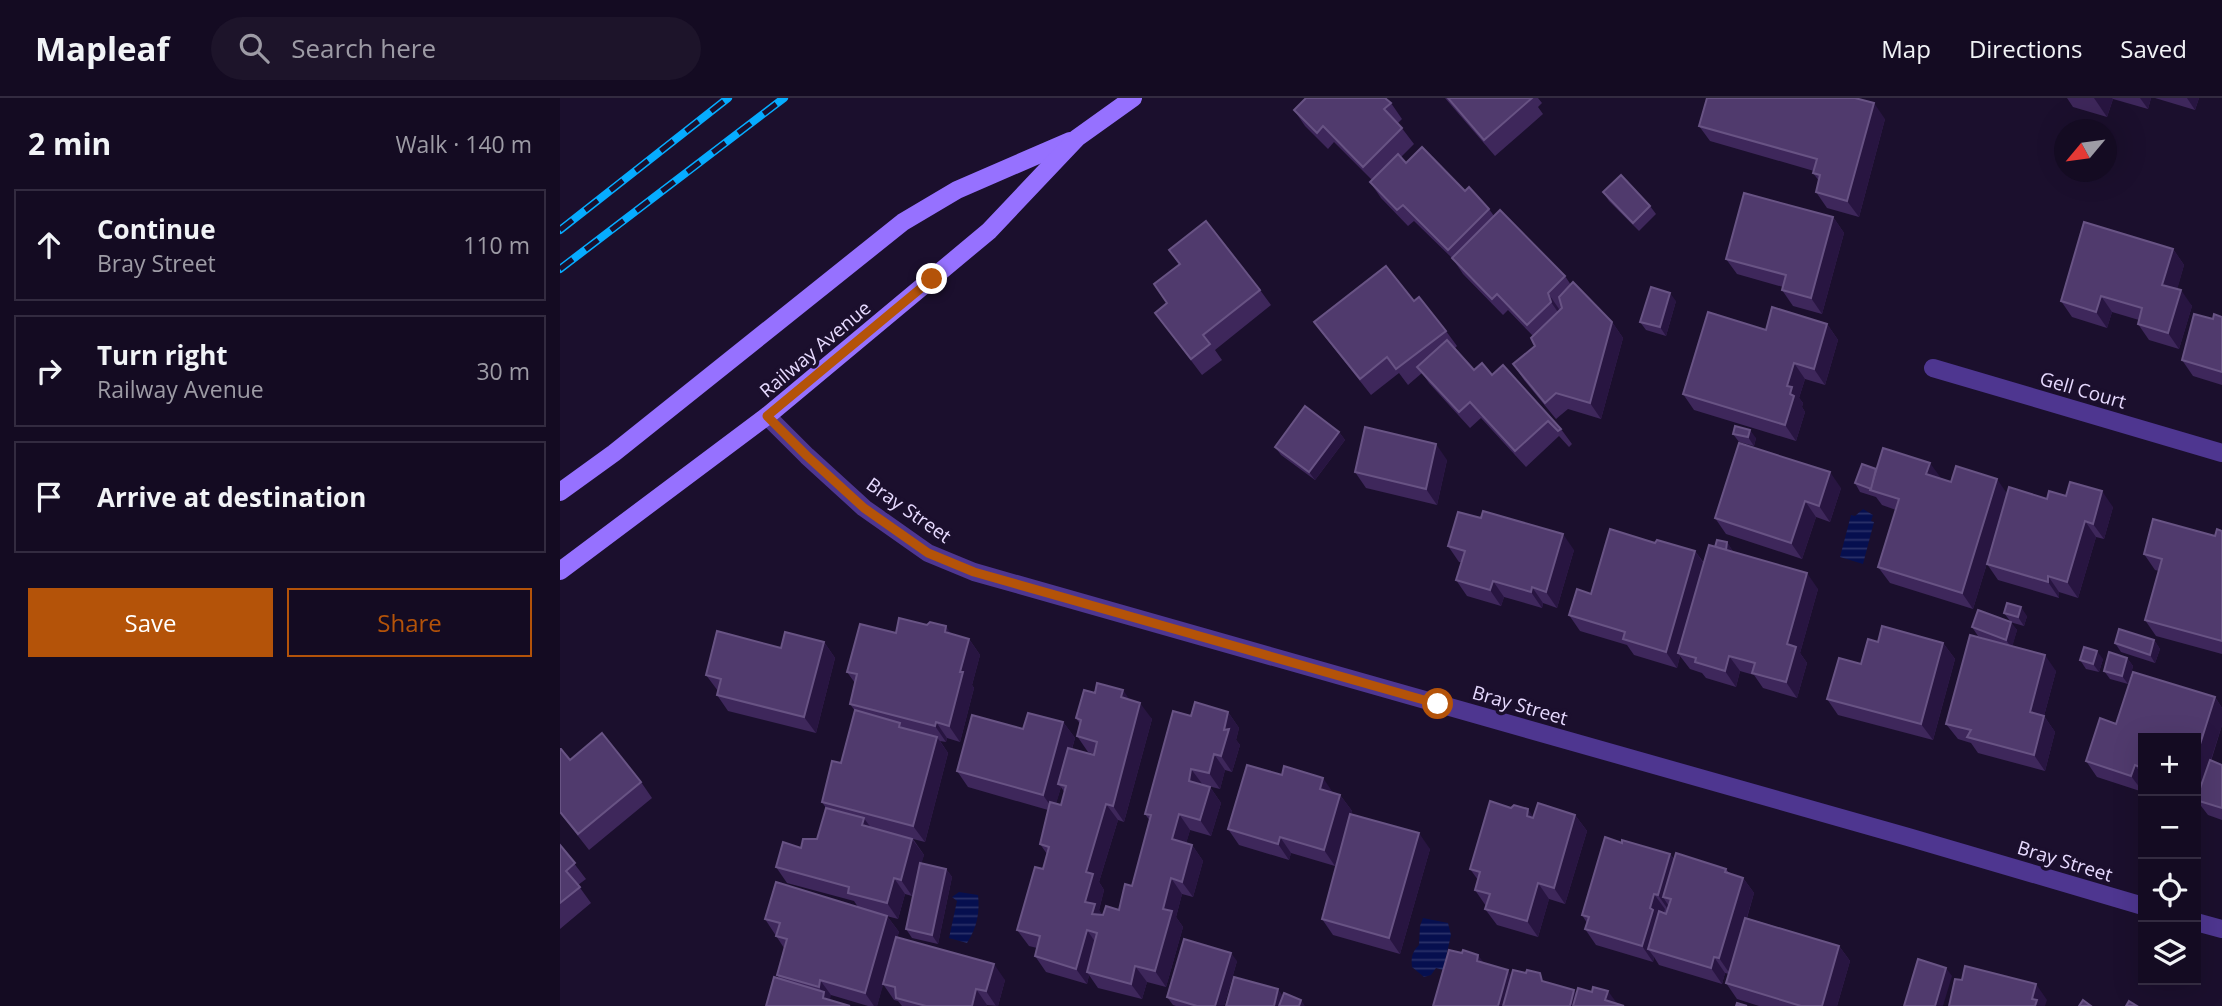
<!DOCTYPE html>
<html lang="en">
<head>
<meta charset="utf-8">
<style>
	:root { --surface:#140b22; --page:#1d142a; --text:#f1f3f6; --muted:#9d9ba5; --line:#332b40; --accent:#b45309 }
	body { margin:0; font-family:"Open Sans",sans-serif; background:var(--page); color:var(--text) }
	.controls { position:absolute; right:21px; bottom:21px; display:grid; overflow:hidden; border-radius:0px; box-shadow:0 7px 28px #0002 }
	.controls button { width:63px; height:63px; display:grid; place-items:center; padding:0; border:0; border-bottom:2px solid var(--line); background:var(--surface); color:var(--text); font:35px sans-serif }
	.compass { position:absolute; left:1494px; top:21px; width:63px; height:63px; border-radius:50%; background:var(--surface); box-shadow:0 7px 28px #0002; rotate:241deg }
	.stop { position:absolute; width:21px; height:21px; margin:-16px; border:5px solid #b45309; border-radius:50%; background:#fff }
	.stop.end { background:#b45309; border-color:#fff; box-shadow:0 2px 7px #0008 }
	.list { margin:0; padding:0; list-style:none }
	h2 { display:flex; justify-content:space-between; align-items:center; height:91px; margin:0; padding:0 28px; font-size:30px }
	h2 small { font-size:23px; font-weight:400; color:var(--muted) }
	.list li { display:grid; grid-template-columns:46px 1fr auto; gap:21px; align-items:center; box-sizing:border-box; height:112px; margin:0 14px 14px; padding:0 14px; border:2px solid var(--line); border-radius:0px }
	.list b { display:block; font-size:26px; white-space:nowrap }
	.list p { margin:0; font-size:23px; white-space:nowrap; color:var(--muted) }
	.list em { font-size:23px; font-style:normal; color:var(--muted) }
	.actions { display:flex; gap:14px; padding:21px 28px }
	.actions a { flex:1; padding:16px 0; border:2px solid var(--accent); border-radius:0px; text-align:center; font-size:24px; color:var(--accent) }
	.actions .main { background:var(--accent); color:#fff }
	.icon { flex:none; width:38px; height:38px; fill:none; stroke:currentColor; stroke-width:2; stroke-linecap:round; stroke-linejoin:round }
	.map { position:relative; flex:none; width:1662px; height:908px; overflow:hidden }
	header { display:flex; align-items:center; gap:42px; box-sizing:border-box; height:98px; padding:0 35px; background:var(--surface); border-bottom:2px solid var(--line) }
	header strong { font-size:33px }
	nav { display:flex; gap:38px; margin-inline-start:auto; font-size:24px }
	.search { width:490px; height:63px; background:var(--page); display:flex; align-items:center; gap:18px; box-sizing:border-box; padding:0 24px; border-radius:38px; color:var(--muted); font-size:26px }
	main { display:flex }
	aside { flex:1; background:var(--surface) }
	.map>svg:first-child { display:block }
	.water { fill:url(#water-rules) }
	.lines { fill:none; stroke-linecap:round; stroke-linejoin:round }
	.minor { stroke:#4e3690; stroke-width:18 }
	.secondary { stroke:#9671ff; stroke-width:18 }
	.rail-casing { stroke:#06acff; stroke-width:8 }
	.rail { stroke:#1b0f2d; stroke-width:5; stroke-dasharray:16; stroke-linecap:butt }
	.wall { fill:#3e275b; fill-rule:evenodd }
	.shaded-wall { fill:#281541 }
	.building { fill:#503a6d; stroke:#685384; stroke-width:2 }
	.route { stroke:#b45309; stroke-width:9 }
	.labels { text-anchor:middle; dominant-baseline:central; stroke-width:7; stroke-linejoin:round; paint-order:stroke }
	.street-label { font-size:19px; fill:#e7daff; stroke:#1b0f2d }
</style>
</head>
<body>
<header>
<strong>Mapleaf</strong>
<div class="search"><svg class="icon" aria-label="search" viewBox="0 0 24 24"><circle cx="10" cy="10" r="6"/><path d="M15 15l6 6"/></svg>Search here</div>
<nav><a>Map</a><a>Directions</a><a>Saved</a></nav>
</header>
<main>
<aside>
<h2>2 min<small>Walk · 140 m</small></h2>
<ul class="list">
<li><svg class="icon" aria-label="ahead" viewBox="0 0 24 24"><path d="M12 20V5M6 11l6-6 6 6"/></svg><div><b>Continue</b><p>Bray Street</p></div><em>110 m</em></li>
<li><svg class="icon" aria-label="right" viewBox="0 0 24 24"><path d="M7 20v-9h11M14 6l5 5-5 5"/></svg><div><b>Turn right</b><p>Railway Avenue</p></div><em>30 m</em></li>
<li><svg class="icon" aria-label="arrive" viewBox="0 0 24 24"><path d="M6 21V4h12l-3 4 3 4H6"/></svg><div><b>Arrive at destination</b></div></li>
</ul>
<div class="actions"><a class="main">Save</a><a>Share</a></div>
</aside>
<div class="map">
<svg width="1662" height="908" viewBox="0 0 1662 908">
	<defs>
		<pattern id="water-rules" width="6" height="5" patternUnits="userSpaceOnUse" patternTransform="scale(1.75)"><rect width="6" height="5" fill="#060f4f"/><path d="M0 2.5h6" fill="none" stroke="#2a3169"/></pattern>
	</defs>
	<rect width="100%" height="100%" fill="#1b0f2d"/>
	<g class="water">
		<polygon points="1303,411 1313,417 1311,423 1314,424 1303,466 1280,459 1291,417 1295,418"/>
		<path d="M399 794 418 797C420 814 417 830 407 845L389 840 397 803 392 799Z"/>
		<path d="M863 820 888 825 891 837 883 872 876 870 871 877 864 879 852 869C851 859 852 854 859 847L860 828Z"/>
	</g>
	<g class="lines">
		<g class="minor">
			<polyline points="1373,270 1662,355"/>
			<polyline points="207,318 247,358 304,410 368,455 414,474 1348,739 1583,808"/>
			<polyline points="1636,824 1662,831"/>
		</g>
		<g class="secondary">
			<polyline points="0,394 54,355 343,124 397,92 510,43"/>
			<polyline points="0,473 207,318 429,133 517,40 573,0"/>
		</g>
		<defs>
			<g id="rail">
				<polyline points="0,132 168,0"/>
				<polyline points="0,171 224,0"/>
			</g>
		</defs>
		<use href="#rail" class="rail-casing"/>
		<use href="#rail" class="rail"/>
	</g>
	<g class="wall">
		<polygon points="885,0 978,0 982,5 978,9 983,16 935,58"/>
		<polygon points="1507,0 1591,0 1588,11 1553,1 1547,19 1513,9"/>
		<polygon points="1595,0 1639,0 1635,12"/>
		<polygon points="831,5 842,21 838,25 854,46 841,59 846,65 905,93 929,111 934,118 1005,178 1011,187 1052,224 1063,240 1041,321 1008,311 996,321 964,282 953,266 975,248 973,238 948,212 943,217 903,176 893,161 854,123 848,128 821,100 810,84 812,82 774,44 768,51 745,28 734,12"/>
		<polygon points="1325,21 1299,119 1267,110 1256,94 1259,83 1253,75 1254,73 1150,43 1139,28"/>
		<polygon points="1043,94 1090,108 1096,116 1079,133 1049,103"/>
		<polygon points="1273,119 1284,135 1262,216 1233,208 1222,192 1223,189 1177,176 1166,161"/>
		<polygon points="1613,151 1624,167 1617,191 1632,208 1619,251 1589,242 1578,226 1579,222 1552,214 1547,230 1512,219 1501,203"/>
		<polygon points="609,152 700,192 711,207 655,252 662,262 642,277 595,215 607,205 619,167"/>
		<polygon points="854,203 886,233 897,248 895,250 914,272 932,277 1001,331 1012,346 1009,349 999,338 966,369 921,320 910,330 869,285 862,275 848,287 839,275 811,297 766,240 754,224"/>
		<polygon points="1116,203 1106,238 1086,232 1080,224"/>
		<polygon points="1662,219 1662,287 1633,278 1622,262 1653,221"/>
		<polygon points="1267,226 1278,242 1265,287 1245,281 1239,300 1243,305 1242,309 1245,314 1236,343 1134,312 1123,296 1206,232"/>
		<polygon points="779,334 785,342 755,382 721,357 715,349"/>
		<polygon points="1173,336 1196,340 1194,348 1179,344"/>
		<polygon points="887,362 877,407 806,390 795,374"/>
		<polygon points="1316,371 1381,380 1391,384 1447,396 1487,401 1506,398 1553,409 1544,441 1536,439 1518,500 1499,494 1499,500 1438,482 1427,466 1432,449 1413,511 1330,485 1318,469 1336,412 1322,407 1316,399 1300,394 1295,385"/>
		<polygon points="1281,390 1270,424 1256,419 1242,461 1166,436 1155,420"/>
		<polygon points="1662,433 1662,556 1596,538 1585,522 1599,473 1595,472 1584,456 1655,438"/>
		<polygon points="1167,444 1173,454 1258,491 1240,555 1247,565 1237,600 1203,590 1194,577 1180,573 1176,589 1146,580 1142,575 1130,571 1120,558 1117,570 1074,557 1067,547 1020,533 1009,517 1031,496 1095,445 1135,453 1144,465"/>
		<polygon points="888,448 1014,452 997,510 983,505 982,510 944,499 941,508 907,498 896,482 901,464 899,464"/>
		<polygon points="1444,515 1467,518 1464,528 1450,524 1457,532 1452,548 1496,573 1484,618 1495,634 1485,673 1418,655 1411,645 1398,641 1386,626 1435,544 1418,538 1412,529 1450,523"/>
		<polygon points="336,535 392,536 409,541 420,557 412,587 414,590 400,644 387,640 386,644 380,643 388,655 365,744 353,741 364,757 361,765 386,771 392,779 378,846 352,840 346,831 357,782 352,798 345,796 338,821 319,816 327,818 339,834 337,839 445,882 438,908 427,907 427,908 342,908 338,903 334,902 323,886 317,908 308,908 271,897 206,908 220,881 217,877 224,850 205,821 298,809 294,803 227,785 216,769 241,750 257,741 266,710 262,704 281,665 295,613 290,606 295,585 287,574"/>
		<polygon points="1594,542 1600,551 1595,565 1561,554 1555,545"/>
		<polygon points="264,544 275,560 256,635 168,613 157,597 158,593 146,577 221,550"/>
		<polygon points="1318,544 1383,545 1395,561 1373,642 1278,617 1267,601 1301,566"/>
		<polygon points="1567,560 1573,568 1568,586 1550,581 1544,573"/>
		<polygon points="1543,561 1539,574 1526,571 1520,562"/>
		<polygon points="1573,574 1655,599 1662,610 1662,627 1651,663 1662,667 1662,722 1648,717 1638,704 1636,709 1636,640 1583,640 1583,694 1537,679 1526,663 1540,620 1556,626"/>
		<path d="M570 602 592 621 564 724 558 722 539 784 544 792 539 812 542 817 559 812 572 788 590 723 585 716 631 618 668 614 679 630 676 642 680 647 672 674 665 672 660 691 644 687 650 689 661 705 651 738 630 732 626 745 632 747 643 763 633 799 622 796 616 819 623 829 606 889 587 884 582 901 538 890 529 877 527 886 486 874 475 858 477 850 469 848 457 832 483 771 487 756 480 746 488 712 408 689 397 673 463 631 503 624 515 640 512 651 534 657V656L528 654 517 638 520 626 516 620ZM501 689 505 695 501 707 496 705Z"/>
		<polygon points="0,651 10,662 81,684 92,700 29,752 0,715"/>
		<polygon points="774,695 780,697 792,713 791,716 870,751 840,856 773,837 762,821 787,728 775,768 731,755 729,762 679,747 668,731"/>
		<polygon points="1015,717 1027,733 1005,806 989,801 978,839 937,827 925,811 926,808 915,792 918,782 910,771 973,719"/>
		<polygon points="1062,745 1110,756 1114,761 1166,771 1170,776 1183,780 1194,795 1187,820 1279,848 1290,863 1277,908 1199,908 1177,901 1166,885 1169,876 1165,875 1162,886 1099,867 1094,859 1093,864 1036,847 1025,831 1027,825 1022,817"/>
		<polygon points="0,747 26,781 18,787 31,805 0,831"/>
		<polygon points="677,863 664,908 616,908 613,907 607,899"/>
	</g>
	<g class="shaded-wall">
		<polygon points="1534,0 1552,0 1553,1 1547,19"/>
		<polygon points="1580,0 1591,0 1588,11"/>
		<polygon points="1627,0 1639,0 1635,12"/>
		<polygon points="1314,5 1325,21 1299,119 1287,103"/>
		<polygon points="1273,119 1284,135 1262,216 1251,200"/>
		<polygon points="1613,151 1624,167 1614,203 1602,187"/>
		<polygon points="1621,192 1632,208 1619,251 1608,235"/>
		<polygon points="988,195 999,211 1002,220 991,204"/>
		<polygon points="1110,195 1116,203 1106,238 1100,229"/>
		<polygon points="1541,198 1552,214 1547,230 1536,214"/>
		<polygon points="1052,224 1063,240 1041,321 1030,305"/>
		<polygon points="1267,226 1278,242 1265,287 1254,271"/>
		<polygon points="1234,265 1245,281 1239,300 1243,305 1242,309 1245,314 1236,343 1225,327 1230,296 1227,288"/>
		<polygon points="1190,332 1196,340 1194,348 1188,339"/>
		<polygon points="779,334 785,342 755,382 749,374"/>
		<polygon points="876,346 887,362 877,407 866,391"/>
		<polygon points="1370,365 1381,380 1366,376"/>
		<polygon points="1270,374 1281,390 1270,424 1259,408"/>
		<polygon points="1437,381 1448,397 1413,511 1402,495"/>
		<polygon points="1542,393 1553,409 1544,441 1533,426"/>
		<polygon points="1245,403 1256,419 1242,461 1231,445"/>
		<polygon points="1525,423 1536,439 1518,500 1507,484"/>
		<polygon points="1003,436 1014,452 997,510 986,494"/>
		<polygon points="1167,444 1173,453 1171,463 1165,454"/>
		<polygon points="1135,453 1146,469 1118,555 1120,558 1117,570 1106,554"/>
		<polygon points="1247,475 1258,491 1240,555 1247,565 1237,600 1226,584 1227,546"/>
		<polygon points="1488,478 1499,494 1499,500 1488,484"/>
		<polygon points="933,483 944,499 941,508 930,492"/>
		<polygon points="972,489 983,505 982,510 971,494"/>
		<polygon points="1461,509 1467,518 1464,528 1458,519"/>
		<polygon points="1451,524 1457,532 1452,550 1446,542"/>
		<polygon points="386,528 397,544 385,534"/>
		<polygon points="409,541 420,557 412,587 414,590 400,644 389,628 400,574"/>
		<polygon points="1594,542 1600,551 1595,565 1590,557"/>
		<polygon points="264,544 275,560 256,635 244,619"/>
		<polygon points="1383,545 1395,561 1373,642 1361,626"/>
		<polygon points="1537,553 1543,561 1539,574 1533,566"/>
		<polygon points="1485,557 1496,573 1484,618 1495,634 1485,673 1474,657 1470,614"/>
		<polygon points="1169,558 1180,573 1176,589 1165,573"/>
		<polygon points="1567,560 1573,568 1568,586 1562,578"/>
		<polygon points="563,592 574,608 561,599"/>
		<polygon points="1655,599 1662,610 1662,627 1638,702 1636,702 1638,704 1636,709 1636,659"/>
		<polygon points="580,605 592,621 564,724 553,708"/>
		<polygon points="668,614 679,630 676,642 680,647 672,674 661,658 664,632"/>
		<polygon points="376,624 387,640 386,644 375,628"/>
		<polygon points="503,624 515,640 501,687 498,686 501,689 494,713 483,697"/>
		<polygon points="377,639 388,655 365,744 353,728"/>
		<polygon points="654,656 665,672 660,691 649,675"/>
		<polygon points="1575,667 1583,679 1583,694 1571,678"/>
		<polygon points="631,671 643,687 629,683"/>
		<polygon points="763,680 774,696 760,691"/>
		<polygon points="650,689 661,705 651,738 640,722"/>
		<polygon points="780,697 792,713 775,768 764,752"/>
		<polygon points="546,706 558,722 539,784 544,792 539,812 546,822 532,816 525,804 526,774"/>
		<polygon points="968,711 979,727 967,718"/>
		<polygon points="619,716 630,732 623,757 612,741"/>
		<polygon points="1015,717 1027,733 1005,806 994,790"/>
		<polygon points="304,720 315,736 302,727"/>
		<polygon points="859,735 870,751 840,856 829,840"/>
		<polygon points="720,739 731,755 729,762 718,746"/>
		<polygon points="352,741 364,757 352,798 341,782"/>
		<polygon points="632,747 643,763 633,799 622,784"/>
		<polygon points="1110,756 1122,772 1103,799 1110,810 1109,813 1098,797"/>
		<polygon points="386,771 392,779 378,846 372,837"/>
		<polygon points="334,780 345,796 338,821 327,805"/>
		<polygon points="611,780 622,796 616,819 623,829 606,889 595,873 603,811"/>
		<polygon points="1183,780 1194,795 1170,876 1159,860"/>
		<polygon points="978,785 989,801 978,839 967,823"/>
		<polygon points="1094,796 1105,811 1101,824 1088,851 1094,859 1093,864 1082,848 1090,810"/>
		<polygon points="327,818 339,834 317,908 314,908 305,895"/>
		<polygon points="527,832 538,848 527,874 529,877 527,886 516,871"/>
		<polygon points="1279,848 1290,863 1277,908 1262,908"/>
		<polygon points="671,855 677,863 664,908 655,908"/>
		<polygon points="918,857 930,873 917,863"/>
		<polygon points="1154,859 1165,875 1162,886 1151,870"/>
		<polygon points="434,866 445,882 438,908 436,908 426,893"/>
		<polygon points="575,868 587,884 582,901 571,886"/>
		<polygon points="1386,870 1392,878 1383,908 1375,908"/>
		<polygon points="948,872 959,888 954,908 938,908"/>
		<polygon points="260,882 271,897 270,902 263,900 264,897 259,889"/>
		<polygon points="1476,886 1487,902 1485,908 1475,908 1472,901"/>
		<polygon points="416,891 427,907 427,908 412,908"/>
		<polygon points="718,891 724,900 722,908 714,908"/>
		<polygon points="1014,892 1025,908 1010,908"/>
		<polygon points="1048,893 1059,908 1045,902"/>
		<polygon points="741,902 745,908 739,908"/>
	</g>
	<g class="building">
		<polygon points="746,0 825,0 831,5 824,11 842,30 803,69 763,28 757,35 734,12"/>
		<polygon points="888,0 972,0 924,42"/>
		<polygon points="1147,0 1295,0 1314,5 1287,103 1256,94 1260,77 1253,75 1257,61 1139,28"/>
		<polygon points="862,49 905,93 909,89 929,111 888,152 843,107 837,112 810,84 838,56 846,65"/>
		<polygon points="1061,77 1090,108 1073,125 1043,94"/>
		<polygon points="1184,95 1273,119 1251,200 1222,192 1226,177 1166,161"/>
		<polygon points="940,112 1005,178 988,195 991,204 967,227 937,196 932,201 892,160"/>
		<polygon points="646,123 700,192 643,237 650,246 631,261 595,215 607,205 594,186 620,166 609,152"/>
		<polygon points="1524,124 1613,151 1602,187 1621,192 1608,235 1578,226 1582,210 1541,198 1536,214 1501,203"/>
		<polygon points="826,168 854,203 859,199 886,233 836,271 827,259 800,281 754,224"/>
		<polygon points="1013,184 1052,224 1030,305 996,295 985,305 953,266 975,248 971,240 1002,210 999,199"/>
		<polygon points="1091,189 1110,195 1100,229 1080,224"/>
		<polygon points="1212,209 1267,226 1254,271 1234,265 1227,288 1232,289 1230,296 1234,298 1225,327 1123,296 1148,214 1206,232"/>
		<polygon points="1634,216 1653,221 1654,216 1662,219 1662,274 1622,262"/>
		<polygon points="887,242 914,272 922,265 932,277 943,267 1001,331 998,333 988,323 955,353 910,304 899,314 857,269"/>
		<polygon points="745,308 779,334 749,374 715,349"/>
		<polygon points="1175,328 1190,332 1188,339 1173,336"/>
		<polygon points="805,329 876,346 866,391 795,374"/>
		<polygon points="1179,345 1270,374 1259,408 1245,403 1231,445 1155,420"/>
		<polygon points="1323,350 1370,365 1366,376 1391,384 1396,368 1437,381 1402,495 1318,469 1339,401 1310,392"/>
		<polygon points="1302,366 1316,371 1311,391 1295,385"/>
		<polygon points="1510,384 1542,393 1533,426 1525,423 1507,484 1488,478 1488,484 1427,466 1449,389 1487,401 1489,393 1506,398"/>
		<polygon points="923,413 1003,436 986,494 972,489 971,494 933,483 930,492 896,482 905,453 888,448 898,414 921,420"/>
		<polygon points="1593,421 1655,438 1657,431 1662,433 1662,543 1585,522 1602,461 1584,456"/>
		<polygon points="1050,431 1095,445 1097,442 1135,453 1106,554 1063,541 1065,534 1009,517 1017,491 1031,496"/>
		<polygon points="1157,442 1167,444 1166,452 1155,449"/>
		<polygon points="1149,447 1247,475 1227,546 1236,549 1226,584 1192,575 1195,565 1169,558 1165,573 1135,564 1136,560 1118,555"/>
		<polygon points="1447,505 1461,509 1458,519 1444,515"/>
		<polygon points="1418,512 1451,524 1446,542 1412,529"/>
		<polygon points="339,520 367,527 370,524 386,528 385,534 409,541 400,574 403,574 389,628 376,624 375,628 290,606 297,576 287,574 300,526 336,535"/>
		<polygon points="1322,528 1383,545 1361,626 1267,601 1279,560 1301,566 1308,541 1318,544"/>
		<polygon points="1559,531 1594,542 1590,557 1555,545"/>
		<polygon points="157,533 221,550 225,534 264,544 244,619 157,597 161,581 146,577"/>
		<polygon points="1410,537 1485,557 1470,614 1484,618 1474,657 1407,639 1411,632 1386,626"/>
		<polygon points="1524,549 1537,553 1533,566 1520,562"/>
		<polygon points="1549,554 1567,560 1562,578 1544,573"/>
		<polygon points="1573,574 1655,599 1636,659 1636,640 1583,640 1583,670 1575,667 1571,678 1526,663 1540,620 1556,626"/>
		<polygon points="537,585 563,592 561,599 580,605 553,708 546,706 526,774 533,776 525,804 535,806 532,816 543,817 546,808 559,812 565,786 572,788 591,717 585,716 613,613 631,618 635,604 668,614 664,632 669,631 661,658 654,656 649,675 631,671 629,683 650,689 640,722 619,716 612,741 632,747 622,784 611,780 603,811 612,813 595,873 575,868 571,886 527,874 537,835 527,832 516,871 475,858 480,838 457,832 475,769 483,771 489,749 480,746 490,704 501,707 506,688 498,686 508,650 534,657 537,644 517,638 521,622 516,620 524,592 535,595"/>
		<polygon points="295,612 340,625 339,629 377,639 353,728 262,704 272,663 281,665"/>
		<polygon points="468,615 503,624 483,697 397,673 412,617 463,631"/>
		<polygon points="42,635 81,684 18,736 0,714 0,651 1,651 10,662"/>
		<polygon points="1650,662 1662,667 1662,710 1636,702"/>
		<polygon points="687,667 722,677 724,668 763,680 760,691 780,697 764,752 720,739 718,746 668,731"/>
		<polygon points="930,703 951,710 954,707 968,711 967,718 973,720 978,705 1015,717 994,790 978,785 967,823 925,811 930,796 915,792 920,774 910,771"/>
		<polygon points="266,710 304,720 302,727 352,741 341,782 334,780 327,805 288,795 289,789 216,769 223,744 241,750 243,741 257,741"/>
		<polygon points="790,716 859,735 829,840 762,821"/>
		<polygon points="1045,739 1062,745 1062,742 1110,756 1098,797 1094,796 1090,810 1093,812 1082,848 1025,831 1029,819 1022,817"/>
		<polygon points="0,747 15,765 6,773 20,789 0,805"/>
		<polygon points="1116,755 1166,771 1165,774 1183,780 1159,860 1154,859 1151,870 1088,851 1099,813 1106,816 1111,801 1103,799"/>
		<polygon points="360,765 386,771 372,837 346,831"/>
		<polygon points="216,784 327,818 305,895 260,882 259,889 217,877 227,841 216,838 220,825 205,821"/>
		<polygon points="1185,820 1279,848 1262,908 1241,908 1166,885"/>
		<polygon points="336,839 434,866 426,893 416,891 412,908 366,908 336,900 335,889 323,886"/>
		<polygon points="624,841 671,855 655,908 637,908 607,899"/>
		<polygon points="889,852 902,855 903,852 918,857 917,863 948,872 938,908 873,908"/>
		<polygon points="1358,861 1386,870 1375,908 1344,908"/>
		<polygon points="1405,868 1476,886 1472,901 1477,902 1475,908 1389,908 1395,881 1402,882"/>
		<polygon points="953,872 966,875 967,872 980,875 982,883 1014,892 1010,908 943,908"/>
		<polygon points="214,879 264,894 263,900 290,908 206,908"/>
		<polygon points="674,879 718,891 714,908 666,908"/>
		<polygon points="1033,889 1048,893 1045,902 1064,908 1013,908 1018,890 1032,894"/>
		<polygon points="724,895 741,902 739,908 719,908"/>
		<polygon points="1523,902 1531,908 1519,908"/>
		<polygon points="1569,903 1577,908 1566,908"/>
		<polygon points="1177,905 1187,908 1176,908"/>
	</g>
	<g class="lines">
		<polyline class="route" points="372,181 207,318 247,358 304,410 368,455 414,474 878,606"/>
	</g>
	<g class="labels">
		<g class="street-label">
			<text transform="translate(255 251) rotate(-40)">Railway Avenue</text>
			<text transform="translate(1523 292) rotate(16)">Gell Court</text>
			<text transform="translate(349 412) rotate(35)">Bray Street</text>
			<text transform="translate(960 607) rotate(16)">Bray Street</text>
			<text transform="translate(1505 763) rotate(17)">Bray Street</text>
		</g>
	</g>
</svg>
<div class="controls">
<button>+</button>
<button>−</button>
<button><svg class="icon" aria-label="locate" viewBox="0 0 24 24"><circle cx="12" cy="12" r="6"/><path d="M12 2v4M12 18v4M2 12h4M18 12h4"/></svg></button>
<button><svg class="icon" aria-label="layers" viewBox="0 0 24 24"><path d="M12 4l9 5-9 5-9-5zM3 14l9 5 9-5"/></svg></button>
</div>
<svg class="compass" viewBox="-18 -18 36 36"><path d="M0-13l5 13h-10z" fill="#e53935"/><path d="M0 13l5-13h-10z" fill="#9d9ba5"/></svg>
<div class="stop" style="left:878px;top:606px"></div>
<div class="stop end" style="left:372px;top:181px"></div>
</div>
</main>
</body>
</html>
